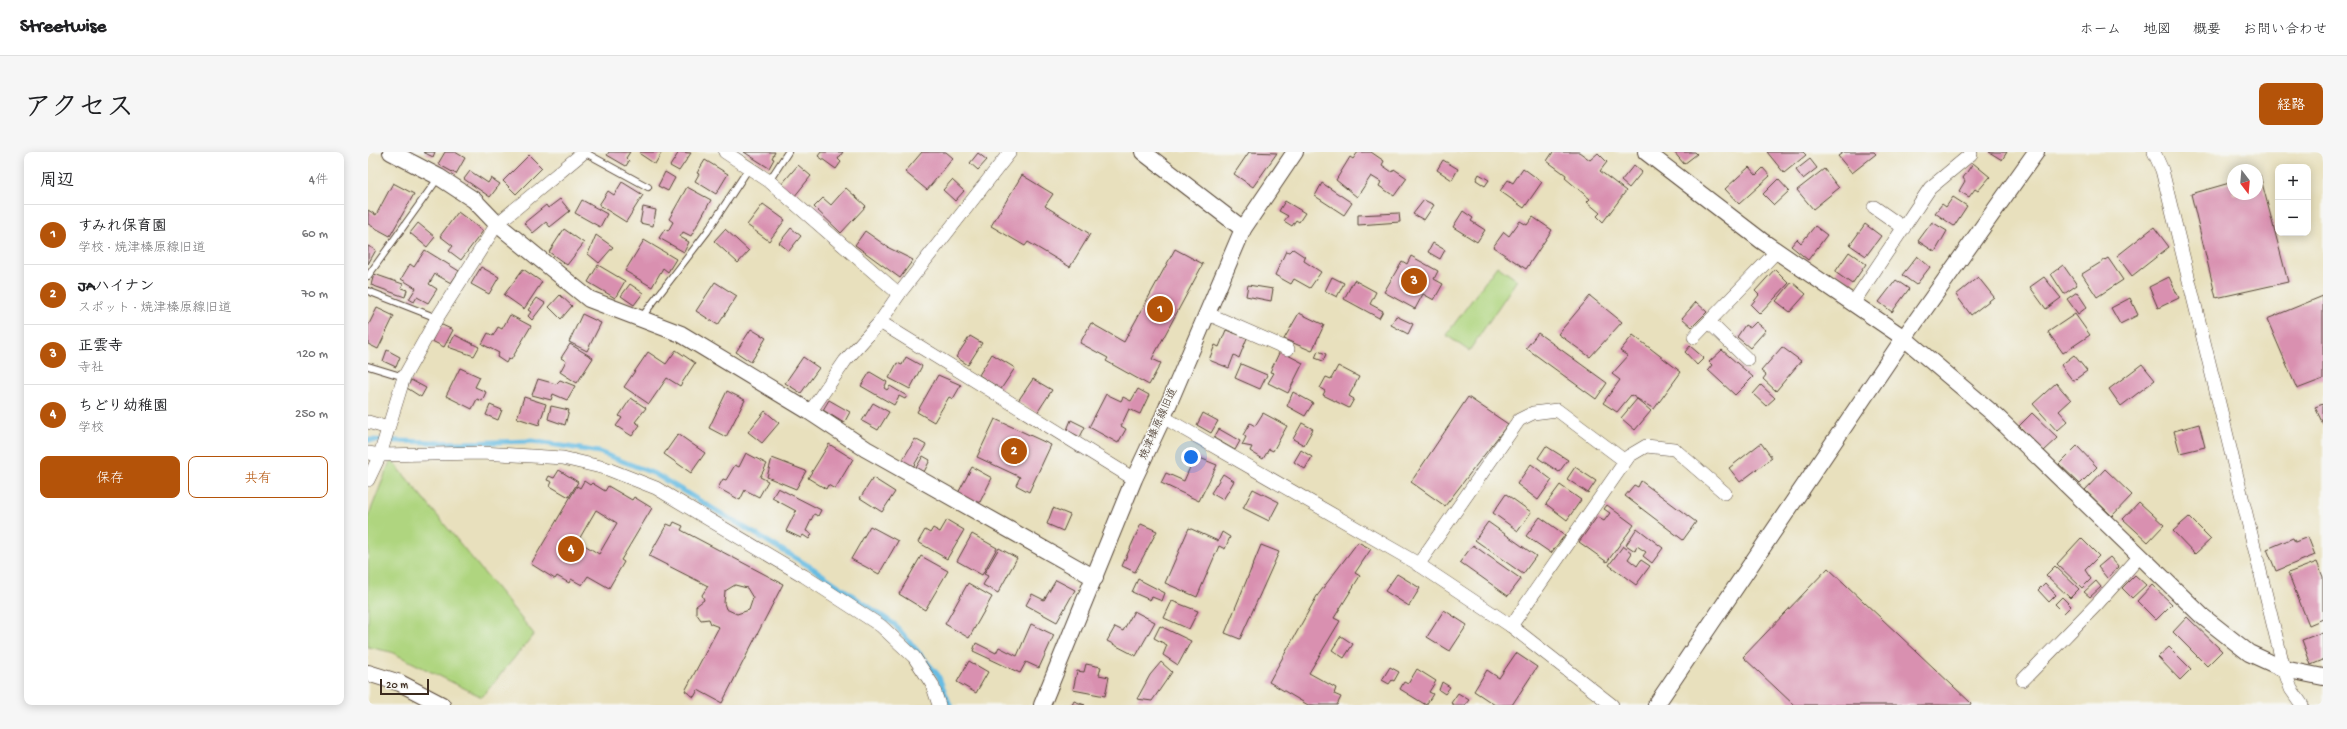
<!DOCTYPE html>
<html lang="ja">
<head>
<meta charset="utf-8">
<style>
	:root { --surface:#fff; --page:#f6f6f6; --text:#202124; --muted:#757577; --line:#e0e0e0; --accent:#b45309 }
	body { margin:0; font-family:"Gochi Hand","Klee One",sans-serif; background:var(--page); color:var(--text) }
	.controls { position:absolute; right:12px; top:12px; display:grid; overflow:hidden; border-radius:8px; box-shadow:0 2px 10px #0003 }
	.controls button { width:36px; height:36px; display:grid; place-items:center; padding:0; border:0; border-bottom:1px solid var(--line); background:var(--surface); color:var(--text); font:20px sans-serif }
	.compass { position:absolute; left:1859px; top:12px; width:36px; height:36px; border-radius:50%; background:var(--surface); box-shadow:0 2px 10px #0003; rotate:164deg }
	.scale { position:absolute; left:12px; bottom:10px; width:49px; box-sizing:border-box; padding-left:4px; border:2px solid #3b2a1e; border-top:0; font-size:11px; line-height:14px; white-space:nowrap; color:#3b2a1e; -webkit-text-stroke:3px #f6f6f2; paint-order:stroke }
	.you { position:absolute; left:823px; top:305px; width:14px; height:14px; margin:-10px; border:3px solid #fff; border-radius:50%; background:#1a73e8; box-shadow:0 0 0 6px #1a73e833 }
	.badge { display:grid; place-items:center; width:26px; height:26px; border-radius:50%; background:var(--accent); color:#fff; font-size:13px; font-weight:700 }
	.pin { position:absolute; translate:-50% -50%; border:2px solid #fff; box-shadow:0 1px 4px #0006 }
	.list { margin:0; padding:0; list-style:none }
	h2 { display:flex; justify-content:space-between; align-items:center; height:52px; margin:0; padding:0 16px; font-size:17px }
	h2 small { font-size:13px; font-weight:400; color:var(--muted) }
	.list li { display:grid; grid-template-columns:26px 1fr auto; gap:12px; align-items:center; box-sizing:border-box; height:60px; padding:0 16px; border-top:1px solid var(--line) }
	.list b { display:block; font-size:15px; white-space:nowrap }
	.list p { margin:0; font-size:13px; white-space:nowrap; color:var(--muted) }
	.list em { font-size:13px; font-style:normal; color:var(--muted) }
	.actions { display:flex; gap:8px; padding:12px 16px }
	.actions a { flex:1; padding:9px 0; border:1px solid var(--accent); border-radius:8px; text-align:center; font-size:14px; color:var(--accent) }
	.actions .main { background:var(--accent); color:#fff }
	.map { position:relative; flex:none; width:1955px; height:553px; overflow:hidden; border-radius:8px }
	header { display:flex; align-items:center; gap:24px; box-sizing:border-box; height:56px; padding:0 20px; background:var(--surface); border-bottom:1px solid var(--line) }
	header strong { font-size:19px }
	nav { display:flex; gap:22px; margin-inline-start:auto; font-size:14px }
	.intro { display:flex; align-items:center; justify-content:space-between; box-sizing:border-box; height:96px; padding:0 24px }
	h1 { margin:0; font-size:28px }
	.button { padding:10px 18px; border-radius:8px; background:var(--accent); color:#fff; font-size:14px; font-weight:700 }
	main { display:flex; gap:24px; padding:0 24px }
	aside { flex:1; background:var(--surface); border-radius:8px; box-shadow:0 2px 10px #0003 }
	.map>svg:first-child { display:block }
	.green { fill:#afd57f; stroke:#75804e }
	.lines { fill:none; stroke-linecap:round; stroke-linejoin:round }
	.stream { stroke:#66bce3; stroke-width:5 }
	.building { fill:#d990b0; fill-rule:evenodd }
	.service-casing { stroke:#554536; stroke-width:8 }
	.minor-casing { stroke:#554536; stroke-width:14 }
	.tertiary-casing { stroke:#554536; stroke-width:18 }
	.service { stroke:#fff; stroke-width:6 }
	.minor { stroke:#fff; stroke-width:13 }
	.tertiary { stroke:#fff; stroke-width:16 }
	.labels { text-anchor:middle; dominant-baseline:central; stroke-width:3; stroke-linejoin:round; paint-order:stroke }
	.street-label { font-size:11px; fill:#3b2a1e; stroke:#f6f6f2 }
</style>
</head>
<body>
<header>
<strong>Streetwise</strong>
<nav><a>ホーム</a><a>地図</a><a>概要</a><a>お問い合わせ</a></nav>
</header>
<div class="intro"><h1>アクセス</h1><a class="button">経路</a></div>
<main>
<aside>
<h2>周辺<small>4件</small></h2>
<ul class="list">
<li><span class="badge">1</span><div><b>すみれ保育園</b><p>学校 · 焼津榛原線旧道</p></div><em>60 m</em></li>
<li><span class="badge">2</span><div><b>JAハイナン</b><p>スポット · 焼津榛原線旧道</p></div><em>70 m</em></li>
<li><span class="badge">3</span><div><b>正雲寺</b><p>寺社</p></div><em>120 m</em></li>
<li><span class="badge">4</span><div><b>ちどり幼稚園</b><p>学校</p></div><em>250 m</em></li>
</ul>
<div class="actions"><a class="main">保存</a><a>共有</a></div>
</aside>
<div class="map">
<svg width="1955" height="553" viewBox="0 0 1955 553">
	<rect width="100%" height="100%" fill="#f6f6f2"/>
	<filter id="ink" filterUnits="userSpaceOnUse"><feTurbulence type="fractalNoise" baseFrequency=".025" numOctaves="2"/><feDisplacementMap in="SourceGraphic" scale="8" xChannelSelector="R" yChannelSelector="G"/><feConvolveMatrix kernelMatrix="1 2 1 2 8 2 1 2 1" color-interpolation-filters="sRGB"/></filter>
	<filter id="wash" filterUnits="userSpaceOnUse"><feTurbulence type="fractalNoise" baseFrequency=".012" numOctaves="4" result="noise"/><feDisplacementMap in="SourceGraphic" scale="16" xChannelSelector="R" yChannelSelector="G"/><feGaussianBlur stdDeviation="0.9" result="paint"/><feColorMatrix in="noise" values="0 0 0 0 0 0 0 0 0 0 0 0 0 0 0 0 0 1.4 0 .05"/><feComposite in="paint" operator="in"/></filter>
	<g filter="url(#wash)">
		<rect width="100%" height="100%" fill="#e8e0bd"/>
		<g class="green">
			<polygon points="1129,114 1149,128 1101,199 1078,183"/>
			<polygon points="23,307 166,482 114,545 23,500 0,495 0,365"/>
		</g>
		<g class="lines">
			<polyline class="stream" points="0,288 93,291 164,289 231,300 287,322 446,417 526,472 570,523 582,553"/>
		</g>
		<g id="blocks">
			<g class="building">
				<polygon points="55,0 67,0 65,5"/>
				<polygon points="77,0 87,0 97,6 88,22 70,12"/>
				<polygon points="241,0 262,0 258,6 261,9 258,14 239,3"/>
				<polygon points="273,0 294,0 287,12 272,2"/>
				<polygon points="311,0 323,1 311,19 302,14"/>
				<polygon points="376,0 407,0 404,6 406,7 401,16"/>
				<polygon points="453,0 475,0 470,7 473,10 468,17 450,4"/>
				<polygon points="554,0 578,0 585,6 559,38 537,20"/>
				<polygon points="881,0 909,1 885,35 866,22"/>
				<polygon points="990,0 1003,0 1016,9 1014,13 1024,20 1026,17 1039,26 1026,44 1011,34 1013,30 1003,24 989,45 968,28 982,5 985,7"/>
				<polygon points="1185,0 1211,0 1222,8 1230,1 1239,10 1232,19 1258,39 1235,70 1229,64 1232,61 1219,50 1222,47 1197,26 1198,23 1179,9"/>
				<polygon points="1306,0 1327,0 1329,2 1316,12"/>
				<polygon points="1399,0 1435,0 1438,3 1416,21"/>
				<polygon points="1476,0 1506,0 1508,2 1484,21 1470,4"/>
				<polygon points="1621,0 1639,0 1634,8"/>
				<polygon points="610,1 619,8 610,18 602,11"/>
				<polygon points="161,3 174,16 148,42 135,29"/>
				<polygon points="1442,7 1449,16 1435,27 1428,18"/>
				<polygon points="337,8 360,22 348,42 327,29 331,22 329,21"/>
				<polygon points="1075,8 1090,17 1084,28 1069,18"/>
				<polygon points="1605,11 1622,25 1610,39 1607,37 1601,45 1591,39 1597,29 1595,26"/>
				<polygon points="430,13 443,24 426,45 413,33"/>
				<polygon points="1266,13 1274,20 1261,36 1253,29"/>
				<polygon points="1381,15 1388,23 1395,16 1402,24 1371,52 1357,37"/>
				<polygon points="1155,16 1174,30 1156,56 1132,39 1140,28 1145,31"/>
				<polygon points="1456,17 1471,36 1445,57 1429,38"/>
				<polygon points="102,19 120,31 123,26 132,32 122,45 96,27"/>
				<polygon points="297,20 307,26 300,39 290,34"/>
				<polygon points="1111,22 1121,28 1117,34 1108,28"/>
				<polygon points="654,23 685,42 677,54 722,82 702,115 660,90 657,94 623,74"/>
				<polygon points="1892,23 1920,130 1848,146 1823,42 1865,30 1865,42 1889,42 1889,24"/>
				<polygon points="1410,27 1421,39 1406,53 1395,42"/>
				<polygon points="584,28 596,39 587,49 575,38"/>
				<polygon points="254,30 275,43 258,70 231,53 240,39 246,43"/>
				<polygon points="25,31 46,42 22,84 0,72 0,58 8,63"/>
				<polygon points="954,31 984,51 976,63 947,44"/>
				<polygon points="319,35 343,48 323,84 315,80 312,85 321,90 316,100 291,86 297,77 300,79 305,70 301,67"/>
				<polygon points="478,36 498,54 473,81 446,55 455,46 463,53"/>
				<polygon points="1585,45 1599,54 1586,74 1567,61 1574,52 1578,55"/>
				<polygon points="192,47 202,59 182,75 178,70 165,81 156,71 178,53 180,56"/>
				<polygon points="214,48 239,62 232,75 207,61"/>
				<polygon points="1056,48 1066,53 1056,68 1045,62"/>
				<polygon points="917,49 937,61 931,70 928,68 924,74 916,69 920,64 911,59"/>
				<polygon points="395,52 417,68 401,89 379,73"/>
				<polygon points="275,55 288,58 285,74 272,71"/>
				<polygon points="1095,59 1105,66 1103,69 1117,78 1109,90 1085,75"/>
				<polygon points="90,60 115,79 93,108 81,99 85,94 72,84"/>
				<polygon points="1031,61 1032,70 990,73 990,63"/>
				<polygon points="1165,65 1184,78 1158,117 1125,95 1136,80 1141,84 1152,69 1159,73"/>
				<polygon points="1564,70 1579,79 1567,100 1550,89"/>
				<polygon points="50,71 67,85 59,95 42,81"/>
				<polygon points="1497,72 1513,84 1498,104 1482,93"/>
				<polygon points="1447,74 1459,83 1440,108 1423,94 1429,87 1433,91"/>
				<polygon points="1786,75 1801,95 1764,124 1749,104"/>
				<polygon points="423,76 433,84 421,99 411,91"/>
				<polygon points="196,77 216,91 199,113 181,100"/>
				<polygon points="357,77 381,99 370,111 346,89"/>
				<polygon points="497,79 521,96 545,108 532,126 487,93"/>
				<polygon points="228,83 245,95 231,111 220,102"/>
				<polygon points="276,88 308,107 300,120 295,116 284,135 257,119"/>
				<polygon points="1065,91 1077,98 1072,107 1060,100"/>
				<polygon points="0,94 8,98 0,112"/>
				<polygon points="807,97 835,112 784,207 793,211 781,233 738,209 740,206 712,191 723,171 756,190"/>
				<polygon points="925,97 937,105 936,109 953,120 942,136 926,127 923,132 907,123 918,99 922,100"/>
				<polygon points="57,98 91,119 83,131 67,122 61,132 69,137 60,151 49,145 46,150 41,147 48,136 33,127 42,112 46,115"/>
				<polygon points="1481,100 1498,112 1484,132 1467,120"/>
				<polygon points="1043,104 1070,119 1066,127 1075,132 1066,148 1055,142 1047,157 1016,140 1034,109 1039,112"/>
				<polygon points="1549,104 1562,115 1548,133 1534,123"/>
				<polygon points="1740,106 1755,128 1729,145 1714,122"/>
				<polygon points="230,113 257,129 247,146 220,130"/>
				<polygon points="1695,113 1709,133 1696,142 1683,122"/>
				<polygon points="113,115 131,125 121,142 103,132"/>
				<polygon points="155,117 174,130 156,157 136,143"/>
				<polygon points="1407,117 1421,131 1392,162 1383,153 1391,143 1387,139"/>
				<polygon points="6,122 35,132 33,136 39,138 37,145 3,133"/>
				<polygon points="964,125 976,131 969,145 957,139"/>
				<polygon points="1610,125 1626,145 1603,163 1588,143"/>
				<polygon points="1676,125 1693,146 1678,157 1662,135"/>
				<polygon points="1801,125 1811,146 1790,156 1781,135"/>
				<polygon points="986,128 1008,140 1002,152 1015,159 1011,166 976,147"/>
				<polygon points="1528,128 1541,137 1524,160 1511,150"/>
				<polygon points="347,130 369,144 350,173 328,159"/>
				<polygon points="1424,130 1438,142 1422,160 1408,149"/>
				<polygon points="262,132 275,141 266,153 253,144"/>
				<polygon points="880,133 905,137 903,149 878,144"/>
				<polygon points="1709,140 1719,155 1710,162 1699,147"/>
				<polygon points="192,143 204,154 193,167 181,155"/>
				<polygon points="1222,144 1254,170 1222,205 1190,182"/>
				<polygon points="1955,144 1955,227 1929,237 1899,167"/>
				<polygon points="169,146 177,151 164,168 160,164 163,160 160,158"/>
				<polygon points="1762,146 1770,163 1752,172 1743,156"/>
				<polygon points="1328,150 1339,160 1324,175 1314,166"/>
				<polygon points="9,156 26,164 10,197 0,192 0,174"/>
				<polygon points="931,161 956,173 944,199 916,187"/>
				<polygon points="214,162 233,171 219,199 201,190"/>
				<polygon points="1707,162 1722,183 1695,201 1680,180"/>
				<polygon points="142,163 163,174 143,208 140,207 138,211 129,205 131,201 114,192 120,181 125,184 130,175 134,177"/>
				<polygon points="1028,164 1045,172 1040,182 1023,173"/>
				<polygon points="1388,170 1398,178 1382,196 1369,185 1377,173 1382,176"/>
				<polygon points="72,172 85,178 76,195 64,189"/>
				<polygon points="383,177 398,186 383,210 368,200"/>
				<polygon points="858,178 879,186 871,206 866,203 861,216 841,208 847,193 851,195"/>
				<polygon points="1170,181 1239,231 1228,247 1158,196"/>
				<polygon points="87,183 111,195 106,204 80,195"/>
				<polygon points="1265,183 1313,220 1286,257 1263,243 1249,260 1235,251 1252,228 1244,222 1260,204 1252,199"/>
				<polygon points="602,184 614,191 600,213 588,205"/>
				<polygon points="202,192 225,206 209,231 192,220 198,209 193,206"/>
				<polygon points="1322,194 1336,206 1329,213 1317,200"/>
				<polygon points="1414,195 1433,209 1408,239 1395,227 1398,223 1393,219"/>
				<polygon points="19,198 32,205 28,215 15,209"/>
				<polygon points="308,198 327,211 312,234 299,226 281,252 256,235 280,200 298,212"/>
				<polygon points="1354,198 1385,225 1367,243 1340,218 1344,213 1341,210"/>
				<polygon points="912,199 935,211 920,241 900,231 906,221 902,220"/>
				<polygon points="950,199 958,202 955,209 947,206"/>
				<polygon points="624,202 647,216 633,237 611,223"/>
				<polygon points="1706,203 1719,219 1705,229 1693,213"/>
				<polygon points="435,205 451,216 433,241 417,231"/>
				<polygon points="538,205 554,214 542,237 521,226 529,211 534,213"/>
				<polygon points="873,212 899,223 892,237 867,226"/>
				<polygon points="1774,212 1787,228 1753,254 1741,237"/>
				<polygon points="970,214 991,225 981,244 986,247 981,256 955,243 957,239 952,236 958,225 963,227"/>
				<polygon points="92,216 112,225 107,235 118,240 114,249 109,247 104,257 78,244"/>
				<polygon points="502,220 519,230 516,236 519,238 522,234 539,244 537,247 531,244 526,253 493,234"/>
				<polygon points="570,223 593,233 585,247 581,245 566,270 549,260"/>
				<polygon points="170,227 188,232 192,228 207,234 199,248 185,242 183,248 164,243"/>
				<polygon points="665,227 684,238 669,261 650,249"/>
				<polygon points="43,228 58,236 53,245 39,236"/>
				<polygon points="1688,231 1703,248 1691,259 1700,269 1689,279 1665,252"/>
				<polygon points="1393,233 1407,246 1398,254 1385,242"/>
				<polygon points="770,237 781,243 772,262 761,257 753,274 758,277 750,291 721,275 738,242 753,249 755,245 763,249"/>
				<polygon points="359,239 377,248 358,285 341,276"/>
				<polygon points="925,240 945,251 937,264 919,254"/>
				<polygon points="156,245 178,252 171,273 149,266"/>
				<polygon points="1100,245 1140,272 1077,354 1043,330"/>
				<polygon points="263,246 278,256 267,270 272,273 264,284 248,274 254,266 251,264"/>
				<polygon points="1269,247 1283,259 1267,278 1253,266"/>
				<polygon points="461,248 482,260 476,271 455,258"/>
				<polygon points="505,251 521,260 510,278 494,269"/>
				<polygon points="1955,252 1955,272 1947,255"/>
				<polygon points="122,253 134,258 130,268 118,263"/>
				<polygon points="183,254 201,258 197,273 180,267"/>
				<polygon points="397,259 411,271 394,291 380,280"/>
				<polygon points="835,261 850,269 843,281 829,273"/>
				<polygon points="895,261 919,274 905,299 901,297 895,307 882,299 884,295 874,293 878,285 875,283 882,271 887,274"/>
				<polygon points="1664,261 1690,286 1676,299 1651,274"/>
				<polygon points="627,267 683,293 661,340 648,333 652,325 609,305"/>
				<polygon points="703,268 717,275 712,285 699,278"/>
				<polygon points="934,271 945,277 936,293 925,287"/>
				<polygon points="1831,272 1837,295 1812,301 1806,279"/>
				<polygon points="851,277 872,289 867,298 846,286"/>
				<polygon points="310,282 337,301 323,321 296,302"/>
				<polygon points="547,287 558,293 545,315 534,309"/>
				<polygon points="1393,291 1404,306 1372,330 1361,316"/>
				<polygon points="461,292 485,307 467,337 460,333 458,337 440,326"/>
				<polygon points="1178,294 1200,308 1191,320 1170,306"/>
				<polygon points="1709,294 1729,315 1712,332 1691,312"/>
				<polygon points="933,298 944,305 937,317 926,310"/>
				<polygon points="378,301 399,312 392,325 400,329 391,345 377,338 372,348 350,336 355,327 358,328 367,313 371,315"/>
				<polygon points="555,304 562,308 556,320 548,316"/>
				<polygon points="827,304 849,313 831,349 793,331 798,321 816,329"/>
				<polygon points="404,306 438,319 428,337 399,325"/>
				<polygon points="1163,312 1184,328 1170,348 1149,332"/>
				<polygon points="604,315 624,326 610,354 589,343"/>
				<polygon points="1207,315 1228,329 1220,341 1199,327"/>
				<polygon points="1737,317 1764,343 1744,364 1717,338"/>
				<polygon points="191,318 210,330 201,345 182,334 184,330 179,328 181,324 186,326"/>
				<polygon points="855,322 866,329 855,348 843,341"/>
				<polygon points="505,326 527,340 514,360 492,346"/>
				<path d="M216 329 222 333 224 331 237 339 240 334 264 348 266 345 284 356 253 408 256 410 241 436 220 424 214 433 203 427 201 431 189 424 187 427 163 412 209 334 212 336ZM228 358 249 371 231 402 210 389Z"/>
				<polygon points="1273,329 1328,370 1315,388 1257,344 1266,333 1270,335"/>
				<polygon points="1192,333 1213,348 1199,368 1178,352"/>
				<polygon points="410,336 453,358 450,364 446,362 438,379 444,382 441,387 435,383 433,386 418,379 428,359 404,346"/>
				<polygon points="885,337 911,350 901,369 875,356"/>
				<polygon points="1138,342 1163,360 1150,379 1125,361"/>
				<polygon points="1771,350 1796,373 1780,390 1755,367"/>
				<polygon points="1239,353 1266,373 1239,410 1211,390 1229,365 1236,369 1242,361 1236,357"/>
				<polygon points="685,356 702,363 695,379 679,372"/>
				<polygon points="1172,365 1197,383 1183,401 1158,384"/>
				<polygon points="1821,365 1843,387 1827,402 1805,379"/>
				<polygon points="579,368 596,378 579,407 550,390 557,378 562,381 565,376 572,380"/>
				<path d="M306 370 315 374 313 378 415 432 354 551 330 538 326 545 317 539 351 475 343 472 341 467 333 468 328 461V454L336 448 334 443 340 434 281 404 299 372 304 374ZM367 433 379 436 385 446 381 458 369 462 358 457 356 451 357 439Z"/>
				<polygon points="1120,370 1168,404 1155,422 1107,388"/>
				<polygon points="773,372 789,379 767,420 754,414"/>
				<polygon points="502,374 530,389 511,422 483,407"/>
				<polygon points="821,376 850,389 854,380 862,385 857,397 851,394 829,445 797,431"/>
				<polygon points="1269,376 1295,396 1284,411 1275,404 1278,400 1269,394 1267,399 1258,393"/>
				<polygon points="604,382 629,396 614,423 589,409"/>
				<polygon points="1940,385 1947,403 1908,419 1899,397 1925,386 1927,390"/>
				<polygon points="1713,386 1731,404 1717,418 1723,427 1714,436 1689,412"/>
				<polygon points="990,390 1003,397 987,421 992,424 966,466 972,469 941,521 968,536 966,542 973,545 969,553 940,553 901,530 949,444"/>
				<polygon points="893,393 911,400 872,487 857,481"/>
				<polygon points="1105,393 1153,427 1140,444 1092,410"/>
				<polygon points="1255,394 1264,401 1260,407 1269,414 1273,408 1282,414 1268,433 1241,413"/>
				<polygon points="631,396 649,406 630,441 615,433 620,424 616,422"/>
				<polygon points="553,404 580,419 557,458 531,442"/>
				<polygon points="1742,405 1751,415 1739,426 1730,415"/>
				<polygon points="1949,410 1955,425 1955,467 1941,473 1920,421"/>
				<polygon points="1687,414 1711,437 1702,446 1678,423"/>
				<polygon points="1460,416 1603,551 1602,553 1426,553 1375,505"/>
				<polygon points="1029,422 1052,436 1041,454 1017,439"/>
				<polygon points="1767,423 1778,433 1764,446 1754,436"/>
				<polygon points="770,427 797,441 794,449 784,445 782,448 764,440"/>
				<polygon points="688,428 707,438 689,470 658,453 664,442 676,448"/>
				<polygon points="1728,429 1733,435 1722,445 1716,440"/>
				<polygon points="600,431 624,445 601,486 577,472"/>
				<polygon points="1677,431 1688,443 1681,450 1670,438"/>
				<polygon points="1784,433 1804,452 1788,468 1769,449"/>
				<polygon points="1694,445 1703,454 1696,461 1687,452"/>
				<polygon points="804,449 830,459 821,477 796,466"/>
				<polygon points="1076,458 1099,473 1082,499 1059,485"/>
				<polygon points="766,459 787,470 768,504 739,489 747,475 755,479"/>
				<polygon points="1819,465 1854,499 1839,514 1805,480"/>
				<polygon points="663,472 686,483 671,516 658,510 652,521 605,499 608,491 628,501 631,495 649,504"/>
				<polygon points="792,474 823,489 810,513 795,503 799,493 786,486"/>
				<polygon points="1955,480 1955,508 1943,513 1934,488"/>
				<polygon points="973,484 985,492 976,506 964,498"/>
				<polygon points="1801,495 1823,517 1812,528 1790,505"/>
				<polygon points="1148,501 1169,515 1144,553 1127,553 1106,539 1119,518 1131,526"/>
				<polygon points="601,509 620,520 608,541 589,530"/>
				<polygon points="793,510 804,520 784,549 769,547 782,523"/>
				<polygon points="718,512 733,515 731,523 741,525 737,544 705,538 709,519 716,520"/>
				<polygon points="1022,515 1031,520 1026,529 1024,528 1021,532 1014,528"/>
				<polygon points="1049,517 1068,529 1061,540 1065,542 1058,553 1032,537 1036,530 1040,532"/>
				<polygon points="1074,530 1082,535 1077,542 1071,538"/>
				<polygon points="1090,541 1101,548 1097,553 1086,553 1083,551"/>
				<polygon points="706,549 717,553 704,553"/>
			</g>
		</g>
	</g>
	<g filter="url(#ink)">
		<use href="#blocks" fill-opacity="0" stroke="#554536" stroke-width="1"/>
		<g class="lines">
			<defs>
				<g id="service">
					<polyline points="216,0 280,35"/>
					<polyline points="401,29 420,0"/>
					<polyline points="0,124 71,25"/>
					<polyline points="0,139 69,166"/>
					<polyline points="273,166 339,80 381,16"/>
					<polyline points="0,214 36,225"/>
				</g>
				<g id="minor">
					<polyline points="357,0 401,29 531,142"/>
					<polyline points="1786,0 1794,18 1916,517 1923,537 1934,553"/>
					<polyline points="1506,55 1536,76"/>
					<polyline points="1485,151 1562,36 1603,2"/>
					<polyline points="838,161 920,197"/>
					<polyline points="512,170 766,327"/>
					<polyline points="1341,170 1379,207"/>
					<polyline points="1326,185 1409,99"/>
					<polyline points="442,260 477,209 512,170 531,142 642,0"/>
					<polyline points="795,265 1047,410 1143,474 1244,553"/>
					<polyline points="0,270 20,276"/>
					<polyline points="0,301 12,303 114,301 195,306 237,316 288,336 436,424 513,474 546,505 564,532 571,553"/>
					<polyline points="0,328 12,303 36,225 69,166 129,72 216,0"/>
					<polyline points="1050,413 1151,268 1165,261 1189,258 1257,309"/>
					<polyline points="1143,474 1261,304 1278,294 1306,297 1357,341"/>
					<polyline points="1655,528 1730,451 1772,404"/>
				</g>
				<g id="tertiary">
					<polyline points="23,0 71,25 106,48 129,72 221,147 313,182 442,260 498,297 727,426"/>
					<polyline points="775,0 875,77"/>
					<polyline points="1278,0 1394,89 1536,186 1628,264 1834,464 1881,501 1916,517 1955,525"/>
					<polyline points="0,521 32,531 74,553"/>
					<polyline points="674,553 766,327 795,265 875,77 927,0"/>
					<polyline points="1288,553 1536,186 1668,0"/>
				</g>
			</defs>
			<use href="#service" class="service-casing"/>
			<use href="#minor" class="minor-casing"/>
			<use href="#tertiary" class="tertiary-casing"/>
			<use href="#service" class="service"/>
			<use href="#minor" class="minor"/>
			<use href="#tertiary" class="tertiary"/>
		</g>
	</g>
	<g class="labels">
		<g class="street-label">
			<text transform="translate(791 272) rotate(-66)">焼津榛原線旧道</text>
		</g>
	</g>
</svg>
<div class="controls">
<button>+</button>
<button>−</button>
</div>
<svg class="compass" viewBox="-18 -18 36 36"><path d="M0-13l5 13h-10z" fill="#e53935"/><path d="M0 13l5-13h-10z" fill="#757577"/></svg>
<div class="scale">20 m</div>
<div class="you"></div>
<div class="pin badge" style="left:792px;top:157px">1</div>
<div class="pin badge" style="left:646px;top:299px">2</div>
<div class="pin badge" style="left:1046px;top:129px">3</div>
<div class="pin badge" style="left:203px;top:397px">4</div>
</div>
</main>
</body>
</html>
